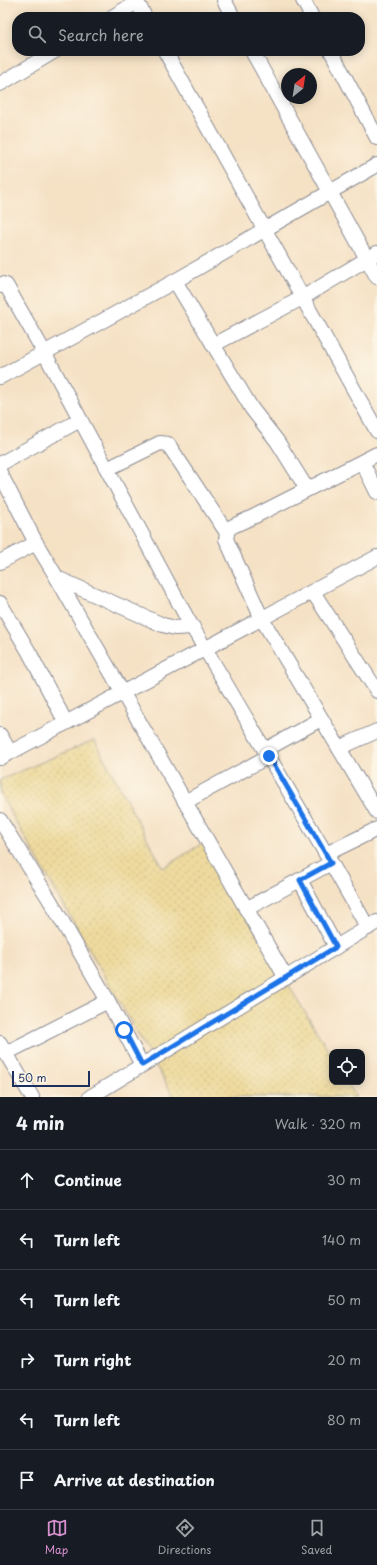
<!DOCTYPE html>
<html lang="en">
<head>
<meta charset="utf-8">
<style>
	:root { --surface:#171b24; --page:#242831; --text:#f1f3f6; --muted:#9ea1a6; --line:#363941; --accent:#d690ce }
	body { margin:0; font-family:"Playpen Sans",sans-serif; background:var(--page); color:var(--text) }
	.controls { position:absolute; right:12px; bottom:12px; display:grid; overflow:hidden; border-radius:8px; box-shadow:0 2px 10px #0003 }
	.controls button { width:36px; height:36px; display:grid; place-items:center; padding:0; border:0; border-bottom:1px solid var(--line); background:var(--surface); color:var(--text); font:20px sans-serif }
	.compass { position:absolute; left:281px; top:68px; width:36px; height:36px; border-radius:50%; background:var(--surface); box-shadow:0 2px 10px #0003; rotate:30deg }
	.scale { position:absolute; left:12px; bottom:10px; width:78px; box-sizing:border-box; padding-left:4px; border:2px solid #1b2f5e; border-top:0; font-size:11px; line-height:14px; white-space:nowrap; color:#1b2f5e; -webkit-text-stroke:3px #fcf5e5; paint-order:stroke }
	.stop { position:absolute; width:12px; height:12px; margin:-9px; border:3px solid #1a73e8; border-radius:50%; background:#fff }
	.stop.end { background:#1a73e8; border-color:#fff; box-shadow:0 1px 4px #0008 }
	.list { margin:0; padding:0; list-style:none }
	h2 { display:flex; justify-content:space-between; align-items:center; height:52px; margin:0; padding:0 16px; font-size:17px }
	h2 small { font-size:13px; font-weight:400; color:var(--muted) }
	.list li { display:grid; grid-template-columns:26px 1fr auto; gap:12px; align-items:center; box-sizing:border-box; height:60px; padding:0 16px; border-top:1px solid var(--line) }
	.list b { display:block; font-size:15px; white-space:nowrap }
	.list em { font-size:13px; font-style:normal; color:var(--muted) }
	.icon { flex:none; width:22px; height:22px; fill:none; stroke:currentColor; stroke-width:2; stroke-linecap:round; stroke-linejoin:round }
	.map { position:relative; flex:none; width:377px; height:1097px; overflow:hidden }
	.search { position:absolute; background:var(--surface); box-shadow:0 2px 10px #0003; left:12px; right:12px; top:12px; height:44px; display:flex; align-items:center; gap:10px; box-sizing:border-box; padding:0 14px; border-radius:16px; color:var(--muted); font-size:15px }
	.sheet { height:412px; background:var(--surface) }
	nav { display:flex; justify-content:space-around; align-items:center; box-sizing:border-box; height:56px; border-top:1px solid var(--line); background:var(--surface); font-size:11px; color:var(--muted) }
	nav a { display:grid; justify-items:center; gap:2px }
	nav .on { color:var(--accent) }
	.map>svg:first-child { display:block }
	.sand { fill:url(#sand-dots); stroke:#84847e }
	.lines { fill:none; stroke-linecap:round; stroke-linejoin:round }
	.minor-casing { stroke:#888891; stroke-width:16 }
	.minor { stroke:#fff; stroke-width:14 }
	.route { stroke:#1a73e8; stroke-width:5 }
</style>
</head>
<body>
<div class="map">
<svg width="377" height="1097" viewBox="0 0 377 1097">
	<defs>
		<pattern id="sand-dots" width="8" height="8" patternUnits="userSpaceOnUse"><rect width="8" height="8" fill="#eeda9e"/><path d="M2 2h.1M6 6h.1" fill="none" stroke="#ccbb8a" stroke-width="1.8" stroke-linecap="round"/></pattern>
	</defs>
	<rect width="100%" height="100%" fill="#fcf5e5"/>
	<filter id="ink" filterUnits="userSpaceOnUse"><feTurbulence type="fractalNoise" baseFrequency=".025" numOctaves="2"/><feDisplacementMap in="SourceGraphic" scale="8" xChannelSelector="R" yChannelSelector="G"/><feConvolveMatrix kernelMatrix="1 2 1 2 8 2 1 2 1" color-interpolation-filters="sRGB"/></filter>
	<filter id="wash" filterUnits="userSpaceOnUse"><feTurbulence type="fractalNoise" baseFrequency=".012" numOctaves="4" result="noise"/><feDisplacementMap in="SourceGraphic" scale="16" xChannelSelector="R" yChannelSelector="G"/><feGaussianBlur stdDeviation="0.9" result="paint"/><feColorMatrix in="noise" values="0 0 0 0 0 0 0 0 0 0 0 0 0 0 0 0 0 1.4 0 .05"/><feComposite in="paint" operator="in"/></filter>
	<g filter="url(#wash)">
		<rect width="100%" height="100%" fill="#f5e1c4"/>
		<polygon class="sand" points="94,740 163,868 203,843 332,1057 332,1082 347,1082 356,1097 174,1097 0,794 0,780"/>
	</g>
	<g filter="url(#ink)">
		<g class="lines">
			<defs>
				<g id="minor">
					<polyline points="136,0 145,17"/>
					<polyline points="224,0 233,17"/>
					<polyline points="303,0 312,17"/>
					<polyline points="112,17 137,2"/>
					<polyline points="165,51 377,431"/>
					<polyline points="252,51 377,277"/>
					<polyline points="331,51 377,138"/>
					<polyline points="0,84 55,51"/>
					<polyline points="175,281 252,409 277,441 307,489"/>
					<polyline points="0,286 2,284 6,285 44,352 187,618 326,854 368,928"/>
					<polyline points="213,345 302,298 377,253"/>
					<polyline points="0,377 175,281 377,165"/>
					<polyline points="377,454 255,516 233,526 228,529 226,539 262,619 377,812"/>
					<polyline points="362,462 377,492"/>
					<polyline points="0,464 80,420"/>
					<polyline points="107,469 160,443 168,444 227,533"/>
					<polyline points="0,473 36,543 0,562"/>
					<polyline points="36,543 57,578 163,625 175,628 193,627"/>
					<polyline points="57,578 286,978"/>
					<polyline points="313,592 377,691"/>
					<polyline points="0,603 29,652 66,723"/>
					<polyline points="0,735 10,752"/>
					<polyline points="339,748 377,731"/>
					<polyline points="265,750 321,719"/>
					<polyline points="0,758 377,557"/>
					<polyline points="185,802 269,756"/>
					<polyline points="0,820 51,902 108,1001 142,1065"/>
					<polyline points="326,854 377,829"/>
					<polyline points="300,880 336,947"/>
					<polyline points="246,909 331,863"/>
					<polyline points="0,1043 32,1097"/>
					<polyline points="6,1053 108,1001"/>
					<polyline points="90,1097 377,922"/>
				</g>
			</defs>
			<use href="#minor" class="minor-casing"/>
			<use href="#minor" class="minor"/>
		</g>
	</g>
	<g class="lines" filter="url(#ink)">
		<polyline class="route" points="124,1030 142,1065 336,947 300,880 331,863 269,756"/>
	</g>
</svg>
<div class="controls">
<button><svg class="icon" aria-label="locate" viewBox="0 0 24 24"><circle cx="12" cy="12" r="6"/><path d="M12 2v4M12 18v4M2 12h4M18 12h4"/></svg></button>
</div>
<svg class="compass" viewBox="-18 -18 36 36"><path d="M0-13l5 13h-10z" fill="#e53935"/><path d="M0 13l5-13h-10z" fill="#9ea1a6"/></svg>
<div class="scale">50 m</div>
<div class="stop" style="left:124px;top:1030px"></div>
<div class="stop end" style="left:269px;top:756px"></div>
<div class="search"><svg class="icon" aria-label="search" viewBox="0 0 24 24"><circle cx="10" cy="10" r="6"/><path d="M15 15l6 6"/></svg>Search here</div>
</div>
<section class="sheet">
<h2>4 min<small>Walk · 320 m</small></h2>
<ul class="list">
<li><svg class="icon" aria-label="ahead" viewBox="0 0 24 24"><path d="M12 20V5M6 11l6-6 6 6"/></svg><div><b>Continue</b></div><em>30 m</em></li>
<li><svg class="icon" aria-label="left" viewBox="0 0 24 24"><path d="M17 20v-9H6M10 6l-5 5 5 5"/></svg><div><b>Turn left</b></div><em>140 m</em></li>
<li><svg class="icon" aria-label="left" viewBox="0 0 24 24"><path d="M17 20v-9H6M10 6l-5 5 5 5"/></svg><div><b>Turn left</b></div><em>50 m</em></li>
<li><svg class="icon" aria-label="right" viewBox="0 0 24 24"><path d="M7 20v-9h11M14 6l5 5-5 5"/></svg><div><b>Turn right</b></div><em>20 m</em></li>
<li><svg class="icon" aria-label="left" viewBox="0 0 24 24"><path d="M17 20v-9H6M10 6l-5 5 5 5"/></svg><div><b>Turn left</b></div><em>80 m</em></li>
<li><svg class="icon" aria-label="arrive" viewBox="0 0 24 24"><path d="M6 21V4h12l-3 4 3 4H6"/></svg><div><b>Arrive at destination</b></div></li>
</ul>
</section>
<nav>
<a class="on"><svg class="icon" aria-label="map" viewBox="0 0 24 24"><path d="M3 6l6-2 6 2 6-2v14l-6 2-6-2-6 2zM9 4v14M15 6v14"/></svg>Map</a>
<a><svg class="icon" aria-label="directions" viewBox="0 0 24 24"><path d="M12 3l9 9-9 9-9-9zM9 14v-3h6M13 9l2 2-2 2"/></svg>Directions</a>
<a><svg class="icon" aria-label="saved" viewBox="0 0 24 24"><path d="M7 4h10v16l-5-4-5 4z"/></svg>Saved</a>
</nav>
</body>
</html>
